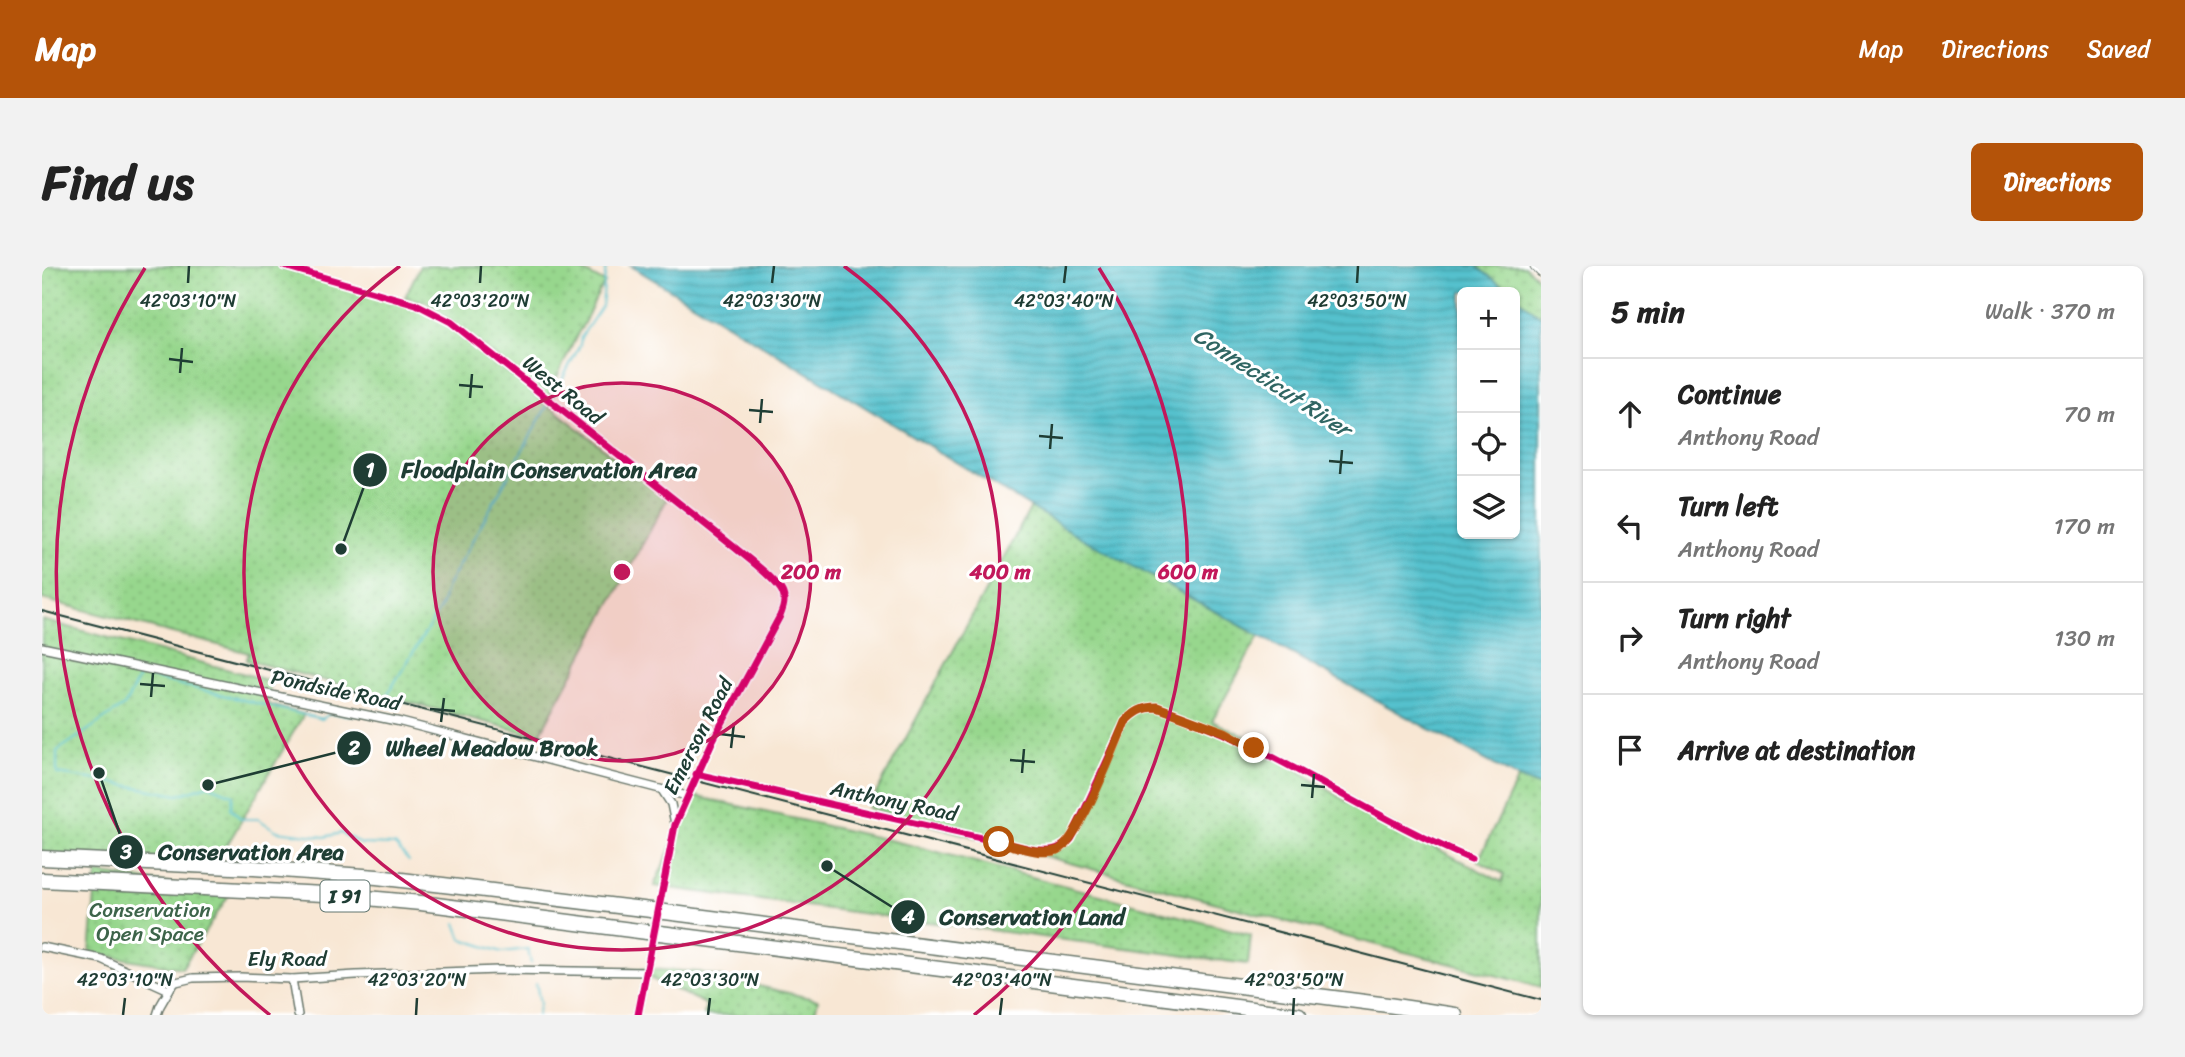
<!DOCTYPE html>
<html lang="en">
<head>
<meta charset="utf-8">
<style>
	:root { --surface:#fff; --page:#f2f2f2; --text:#222; --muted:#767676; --line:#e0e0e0; --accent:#b45309 }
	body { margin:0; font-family:Sriracha,sans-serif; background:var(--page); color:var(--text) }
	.controls { position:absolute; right:21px; top:21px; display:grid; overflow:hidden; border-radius:10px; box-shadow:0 2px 5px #0004 }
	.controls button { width:63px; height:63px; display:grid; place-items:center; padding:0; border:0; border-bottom:2px solid var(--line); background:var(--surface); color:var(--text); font:35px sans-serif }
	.stop { position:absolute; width:21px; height:21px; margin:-16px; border:5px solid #b45309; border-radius:50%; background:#fff }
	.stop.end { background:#b45309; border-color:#fff; box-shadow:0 2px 7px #0008 }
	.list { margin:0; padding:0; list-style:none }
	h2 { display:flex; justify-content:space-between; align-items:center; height:91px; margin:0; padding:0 28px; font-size:30px }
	h2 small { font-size:23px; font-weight:400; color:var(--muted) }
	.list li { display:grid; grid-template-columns:46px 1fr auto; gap:21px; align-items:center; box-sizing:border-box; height:112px; padding:0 28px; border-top:2px solid var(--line) }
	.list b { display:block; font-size:26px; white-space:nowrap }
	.list p { margin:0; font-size:23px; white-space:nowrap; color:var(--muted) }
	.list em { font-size:23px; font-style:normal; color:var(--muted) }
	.icon { flex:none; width:38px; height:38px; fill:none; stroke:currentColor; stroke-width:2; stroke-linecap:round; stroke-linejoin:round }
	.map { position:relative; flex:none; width:1499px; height:749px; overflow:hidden; border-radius:10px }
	header { display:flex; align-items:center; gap:42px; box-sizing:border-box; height:98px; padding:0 35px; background:var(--accent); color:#fff }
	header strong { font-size:33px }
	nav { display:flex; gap:38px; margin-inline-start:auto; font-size:24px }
	.intro { display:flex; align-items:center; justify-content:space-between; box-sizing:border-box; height:168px; padding:0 42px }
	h1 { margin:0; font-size:49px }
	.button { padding:18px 32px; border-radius:10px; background:var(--accent); color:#fff; font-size:24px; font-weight:700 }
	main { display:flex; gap:42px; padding:0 42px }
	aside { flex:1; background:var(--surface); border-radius:10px; box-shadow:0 2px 5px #0004 }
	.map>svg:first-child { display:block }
	.park { fill:url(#park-dots); stroke:#5b8a60; stroke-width:2 }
	.water { fill:url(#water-rules); stroke:#3a7f80; stroke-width:2 }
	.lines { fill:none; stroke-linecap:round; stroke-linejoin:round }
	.stream { stroke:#54c1cd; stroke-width:2 }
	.minor-casing { stroke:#6b786c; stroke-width:10 }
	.tertiary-casing { stroke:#6b786c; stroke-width:11 }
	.motorway-casing { stroke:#6b786c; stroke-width:17 }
	.minor { stroke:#fff; stroke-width:7 }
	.tertiary { stroke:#fff; stroke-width:9 }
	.motorway { stroke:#fff; stroke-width:14 }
	.rail { stroke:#1f3d34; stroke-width:2 }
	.motorway-bridge-casing { stroke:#6b786c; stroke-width:17; stroke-linecap:butt }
	.motorway-bridge { stroke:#fff; stroke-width:14 }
	.cycleway-casing { stroke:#fff; stroke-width:11 }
	.cycleway { stroke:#d6006c; stroke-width:7 }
	.route { stroke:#b45309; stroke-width:9 }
	.ticks { fill:none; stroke:#1f3d34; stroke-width:2.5 }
	.ring { fill:none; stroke:#c2185b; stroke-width:3.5 }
	.labels { text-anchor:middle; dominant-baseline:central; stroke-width:6; stroke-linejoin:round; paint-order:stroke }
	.shield { fill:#fff; stroke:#627771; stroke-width:2 }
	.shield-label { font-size:19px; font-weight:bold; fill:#1f3d34 }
	.street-label { font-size:21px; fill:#1f3d34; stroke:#fff }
	.park-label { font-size:21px; fill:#3d644a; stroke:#fff }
	.water-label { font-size:23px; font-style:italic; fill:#2f6562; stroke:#fff }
	.ticks-label { font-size:18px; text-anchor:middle; fill:#1f3d34; stroke:#fff; stroke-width:6; stroke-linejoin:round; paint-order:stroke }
	.centre { fill:#c2185b; stroke:#fff; stroke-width:3.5 }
	.ring-label { font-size:21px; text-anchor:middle; font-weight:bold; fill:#c2185b; stroke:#fff; stroke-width:6; stroke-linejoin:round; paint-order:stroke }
	.leader { fill:none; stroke:#1f3d34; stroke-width:2.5 }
	.callout-dot { fill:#1f3d34; stroke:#fff; stroke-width:2.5 }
	.mark-label { font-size:21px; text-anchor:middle; font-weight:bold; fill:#fff }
	.callout-label { font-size:23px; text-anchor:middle; font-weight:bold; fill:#1f3d34; stroke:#fff; stroke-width:6; stroke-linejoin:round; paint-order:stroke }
</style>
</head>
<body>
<header>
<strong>Map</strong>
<nav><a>Map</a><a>Directions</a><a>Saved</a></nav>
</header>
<div class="intro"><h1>Find us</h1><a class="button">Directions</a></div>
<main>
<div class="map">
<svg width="1499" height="749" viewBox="0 0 1499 749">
	<defs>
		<pattern id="park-dots" width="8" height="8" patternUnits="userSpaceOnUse" patternTransform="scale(1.75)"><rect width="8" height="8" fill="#97d78d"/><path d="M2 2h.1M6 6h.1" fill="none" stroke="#82b97a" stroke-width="1.8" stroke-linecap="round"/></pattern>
		<pattern id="water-rules" width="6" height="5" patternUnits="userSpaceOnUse" patternTransform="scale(1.75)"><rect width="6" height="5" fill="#54c1cd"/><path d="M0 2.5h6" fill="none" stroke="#459ea7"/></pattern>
	</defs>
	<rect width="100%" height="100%" fill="#fff"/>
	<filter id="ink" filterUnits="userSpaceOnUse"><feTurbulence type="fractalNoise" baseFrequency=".0143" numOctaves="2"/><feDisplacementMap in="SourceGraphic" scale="14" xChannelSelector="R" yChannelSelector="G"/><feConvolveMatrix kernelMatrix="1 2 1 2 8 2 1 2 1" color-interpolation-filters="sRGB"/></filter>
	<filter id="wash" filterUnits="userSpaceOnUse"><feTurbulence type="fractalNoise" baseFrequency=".00686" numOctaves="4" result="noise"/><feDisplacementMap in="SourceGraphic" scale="28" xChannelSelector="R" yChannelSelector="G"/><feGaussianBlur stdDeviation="1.57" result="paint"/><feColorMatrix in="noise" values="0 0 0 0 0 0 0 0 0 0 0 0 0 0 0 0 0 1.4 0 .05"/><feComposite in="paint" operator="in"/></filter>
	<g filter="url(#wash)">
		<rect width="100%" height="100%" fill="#f8e7d4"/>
		<g class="park">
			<polygon points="0,0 233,0 382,40 625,233 497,470 204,394 207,387 0,333"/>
			<path d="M378 0H532L563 17C551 32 547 52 536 67L505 132 384 36 363 31Z"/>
			<polygon points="1434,0 1482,0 1499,14 1499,51 1473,30 1473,26 1468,26"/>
			<polygon points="989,241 1034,268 1217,370 1170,455 1205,471 1308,538 1460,616 1462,608 1436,595 1476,512 1499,521 1499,721 1215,648 826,542"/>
			<polygon points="0,354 229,415 225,438 262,448 168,608 0,595"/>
			<polygon points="652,530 873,580 1209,669 1206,698 612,620"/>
			<polygon points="55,607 188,627 140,702 48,687"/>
			<polygon points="586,702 657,706 776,734 772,749 662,749 664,738"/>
		</g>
		<polygon class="water" points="589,0 1434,0 1468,26 1420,26 1420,268 1473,268 1473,30 1499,51 1499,521 1476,512 1043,274"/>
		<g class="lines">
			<g class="stream">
				<polyline points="511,131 538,79 539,71 560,40 564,0"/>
				<polyline points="345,429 399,341 404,322 505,140"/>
				<polyline points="312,449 287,448 280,453 98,409 83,439 15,485 15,508 62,515 136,529 166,519 191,529 189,543 199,553 216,553 235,565 282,571 299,567 319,578 353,579 367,595"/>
				<polyline points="414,657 420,673 460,686 486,683 489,697"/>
				<polyline points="494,717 498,737 495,749"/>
			</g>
		</g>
	</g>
	<g filter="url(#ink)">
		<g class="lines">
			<defs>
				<g id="minor">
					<path d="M242 0 374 38 409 56 692 281C703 290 737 315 741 328 744 335 741 343 738 350L671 474 633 559 596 749"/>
					<polyline points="0,381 359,456 645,530"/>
					<path d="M654 508 992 584C1009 585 1017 585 1029 573L1083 456C1093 446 1100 441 1115 441 1226 477 1321 548 1429 593"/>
					<polyline points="620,524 629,538 633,558"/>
					<polyline points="0,681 59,693 127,724"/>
					<polyline points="250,713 256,749"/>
					<polyline points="115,749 118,740 129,721 134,716 151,712 198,711 250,713 314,709 457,704 604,706"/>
				</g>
				<polyline id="tertiary" points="1493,0 1499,6"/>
				<g id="motorway">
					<polyline points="0,592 212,602 335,611 609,644"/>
					<polyline points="0,614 282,628 379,637 605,666"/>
					<polyline points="623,646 1346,739 1413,749"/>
					<polyline points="618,667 1257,749"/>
				</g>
			</defs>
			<use href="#minor" class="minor-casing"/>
			<use href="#tertiary" class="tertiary-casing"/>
			<use href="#motorway" class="motorway-casing"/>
			<use href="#minor" class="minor"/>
			<use href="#tertiary" class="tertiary"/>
			<use href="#motorway" class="motorway"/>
			<polyline class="rail" points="0,345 1499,734"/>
			<defs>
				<g id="motorway-bridge">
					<polyline points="609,644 623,646"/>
					<polyline points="605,666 618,667"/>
				</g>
			</defs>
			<use href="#motorway-bridge" class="motorway-bridge-casing"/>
			<use href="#motorway-bridge" class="motorway-bridge"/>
			<defs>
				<g id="cycleway">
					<path d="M242 0 374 38 409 56 692 281C703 290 737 315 741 328 744 335 741 343 738 350L671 474 633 559 596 749"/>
					<path d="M654 508 992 584C1009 585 1017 585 1029 573L1083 456C1093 446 1100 441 1115 441 1226 477 1321 548 1429 593"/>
				</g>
			</defs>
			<use href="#cycleway" class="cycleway-casing"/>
			<use href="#cycleway" class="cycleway"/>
		</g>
	</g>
	<g class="lines" filter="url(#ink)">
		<path class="route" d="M957 576C974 580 999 590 1016 584 1036 576 1073 480 1083 456 1093 446 1100 441 1115 441L1183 466 1212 482"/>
	</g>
	<path class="ticks" d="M146 17 147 0M438 17 439 0M730 17 732 0M1022 17 1024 0M1315 17 1316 0M127 93 151 96M138 107 140 82M417 119 441 121M428 132 430 108M707 144 731 146M718 157 720 133M997 170 1021 172M1008 183 1010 158M1287 195 1311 197M1298 208 1300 184M98 418 123 420M109 431 111 407M388 443 413 445M399 456 402 432M678 468 703 471M689 482 692 457M968 494 993 496M980 507 982 483M1259 519 1283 521M1270 532 1272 508M81 749 83 732M374 749 375 732M666 749 668 732M958 749 960 732M1251 749 1252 732"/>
	<circle cx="580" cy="306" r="189" fill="#c2185b" fill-opacity=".12"/>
	<g class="ring">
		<circle cx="580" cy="306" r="189"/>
		<path d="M802 0A378 378 0 1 1 358 0"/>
		<path d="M228 749A566 566 0 0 1 103 2M1057 2A566 566 0 0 1 932 749"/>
	</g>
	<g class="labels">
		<rect class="shield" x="278.5" y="614.5" width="49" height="31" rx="5"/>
		<g class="shield-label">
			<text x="303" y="630">I 91</text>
		</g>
		<g class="street-label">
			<text transform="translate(521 124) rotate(39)">West Road</text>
			<text transform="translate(294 424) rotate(12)">Pondside Road</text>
			<text transform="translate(656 470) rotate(-63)">Emerson Road</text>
			<text transform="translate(852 535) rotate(12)">Anthony Road</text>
			<text x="245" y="693">Ely Road</text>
		</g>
		<g class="park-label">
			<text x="108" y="644">Conservation<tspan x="108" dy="24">Open Space</tspan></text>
		</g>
		<g class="water-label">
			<text transform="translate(1230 116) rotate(33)">Connecticut River</text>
		</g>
	</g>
	<g class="ticks-label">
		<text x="146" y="41">42°03'10"N</text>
		<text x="438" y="41">42°03'20"N</text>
		<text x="730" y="41">42°03'30"N</text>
		<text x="1022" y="41">42°03'40"N</text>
		<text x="1315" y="41">42°03'50"N</text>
		<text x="83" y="720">42°03'10"N</text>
		<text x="375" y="720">42°03'20"N</text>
		<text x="668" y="720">42°03'30"N</text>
		<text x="960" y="720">42°03'40"N</text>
		<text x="1252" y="720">42°03'50"N</text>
	</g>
	<circle cx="580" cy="306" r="10" class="centre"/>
	<g class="ring-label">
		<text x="769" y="313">200 m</text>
		<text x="958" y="313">400 m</text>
		<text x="1146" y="313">600 m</text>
	</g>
	<path class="leader" d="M299 283L328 204M166 519L312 482M57 507L84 586M785 600L866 651"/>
	<g class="callout-dot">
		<circle cx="299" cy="283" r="7"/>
		<circle cx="166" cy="519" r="7"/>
		<circle cx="57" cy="507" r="7"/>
		<circle cx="785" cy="600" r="7"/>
		<circle cx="328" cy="204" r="18"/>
		<circle cx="312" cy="482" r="18"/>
		<circle cx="84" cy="586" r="18"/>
		<circle cx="866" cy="651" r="18"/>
	</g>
	<g class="mark-label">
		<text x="328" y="211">1</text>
		<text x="312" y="489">2</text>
		<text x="84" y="593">3</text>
		<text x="866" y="658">4</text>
	</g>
	<g class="callout-label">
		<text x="507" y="212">Floodplain Conservation Area</text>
		<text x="450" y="490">Wheel Meadow Brook</text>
		<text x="209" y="594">Conservation Area</text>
		<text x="990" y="659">Conservation Land</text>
	</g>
</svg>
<div class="controls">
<button>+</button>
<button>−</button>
<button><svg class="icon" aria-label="locate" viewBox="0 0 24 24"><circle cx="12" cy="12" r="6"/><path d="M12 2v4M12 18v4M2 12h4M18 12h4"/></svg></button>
<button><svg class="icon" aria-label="layers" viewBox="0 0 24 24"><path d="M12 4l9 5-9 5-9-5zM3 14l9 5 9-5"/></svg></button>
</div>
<div class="stop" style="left:957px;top:576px"></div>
<div class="stop end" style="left:1212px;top:482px"></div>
</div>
<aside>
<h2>5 min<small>Walk · 370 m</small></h2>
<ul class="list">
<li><svg class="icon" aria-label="ahead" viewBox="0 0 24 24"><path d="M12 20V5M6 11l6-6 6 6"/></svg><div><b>Continue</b><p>Anthony Road</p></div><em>70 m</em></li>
<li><svg class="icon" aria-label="left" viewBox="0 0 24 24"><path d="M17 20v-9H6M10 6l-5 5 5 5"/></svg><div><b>Turn left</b><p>Anthony Road</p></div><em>170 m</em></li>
<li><svg class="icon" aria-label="right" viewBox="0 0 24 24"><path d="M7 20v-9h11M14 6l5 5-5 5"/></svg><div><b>Turn right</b><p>Anthony Road</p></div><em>130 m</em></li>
<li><svg class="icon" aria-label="arrive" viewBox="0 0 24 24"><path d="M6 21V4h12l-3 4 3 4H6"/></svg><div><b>Arrive at destination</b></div></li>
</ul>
</aside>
</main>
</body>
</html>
